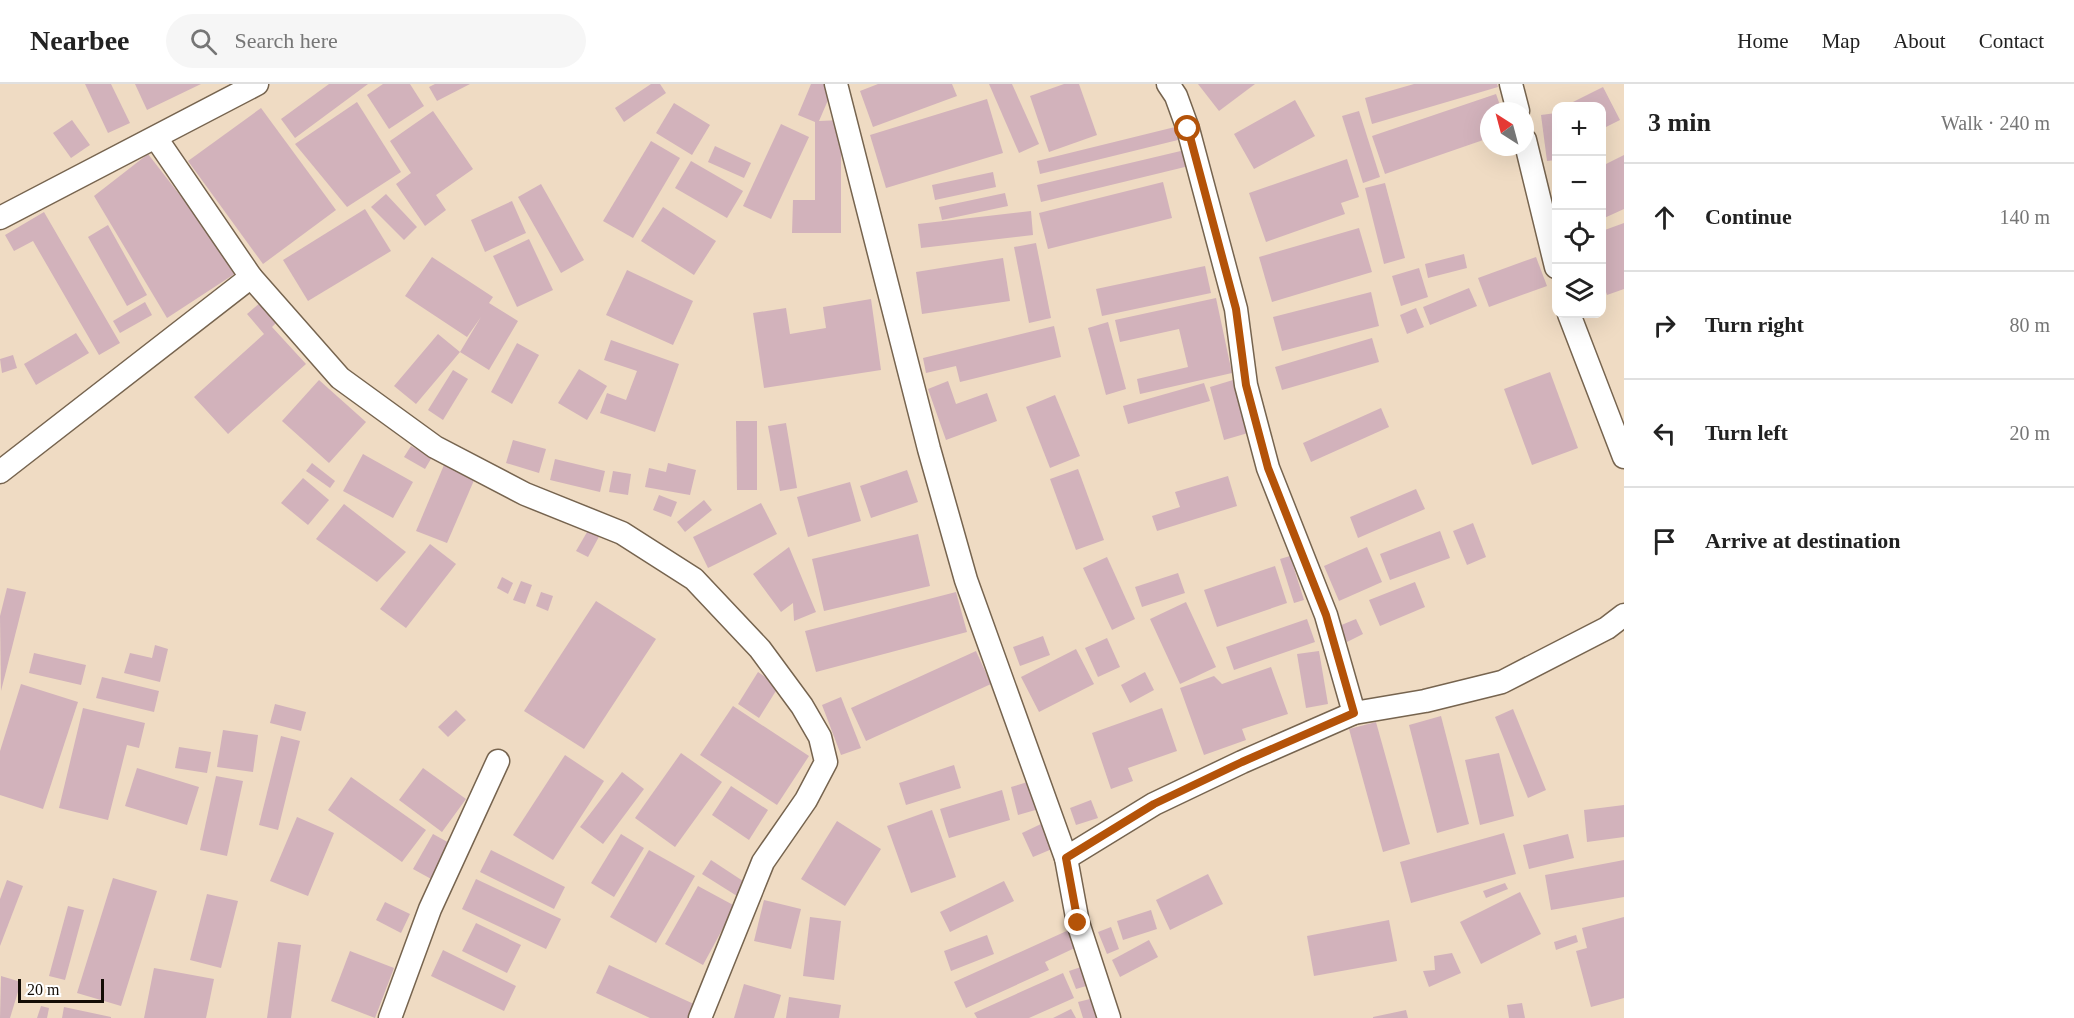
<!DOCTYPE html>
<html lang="en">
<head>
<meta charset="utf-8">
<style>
	:root { --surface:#fff; --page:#f6f6f6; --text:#222; --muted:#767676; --line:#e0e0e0 }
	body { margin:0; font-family:Georgia,serif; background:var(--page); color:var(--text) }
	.controls { position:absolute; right:18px; top:18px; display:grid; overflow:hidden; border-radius:12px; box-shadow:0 6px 24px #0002 }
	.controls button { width:54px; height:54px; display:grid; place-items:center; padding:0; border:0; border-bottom:2px solid var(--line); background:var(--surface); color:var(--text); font:30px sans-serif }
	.compass { position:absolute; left:1480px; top:18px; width:54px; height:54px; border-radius:50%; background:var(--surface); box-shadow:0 6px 24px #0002; rotate:324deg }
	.scale { position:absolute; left:18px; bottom:15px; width:86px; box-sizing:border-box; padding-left:6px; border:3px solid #130c05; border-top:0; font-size:16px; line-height:21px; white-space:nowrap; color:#130c05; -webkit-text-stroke:4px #fff; paint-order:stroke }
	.stop { position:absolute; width:18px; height:18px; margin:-14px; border:4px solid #b45309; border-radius:50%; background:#fff }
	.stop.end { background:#b45309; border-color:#fff; box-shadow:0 2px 6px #0008 }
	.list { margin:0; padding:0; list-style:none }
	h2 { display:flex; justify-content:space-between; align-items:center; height:78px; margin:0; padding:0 24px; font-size:26px }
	h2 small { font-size:20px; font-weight:400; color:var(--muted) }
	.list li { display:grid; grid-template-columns:39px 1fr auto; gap:18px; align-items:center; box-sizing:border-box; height:108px; padding:0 24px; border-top:2px solid var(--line) }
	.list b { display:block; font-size:22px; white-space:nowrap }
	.list em { font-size:20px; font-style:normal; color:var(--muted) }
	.icon { flex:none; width:33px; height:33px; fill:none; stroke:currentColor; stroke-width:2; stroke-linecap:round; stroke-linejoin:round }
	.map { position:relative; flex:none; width:1624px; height:934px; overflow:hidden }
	header { display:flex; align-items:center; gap:36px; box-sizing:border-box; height:84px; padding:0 30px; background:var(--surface); border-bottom:2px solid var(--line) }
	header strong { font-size:28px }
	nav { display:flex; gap:33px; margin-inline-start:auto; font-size:21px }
	.search { width:420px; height:54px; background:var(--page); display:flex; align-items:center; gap:15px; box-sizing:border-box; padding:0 21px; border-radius:33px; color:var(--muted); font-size:22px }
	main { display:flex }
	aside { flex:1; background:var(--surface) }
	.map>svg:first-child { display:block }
	.building { fill:#d2b2bb }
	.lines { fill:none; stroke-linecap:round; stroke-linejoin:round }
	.street-casing { stroke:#76644f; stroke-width:25 }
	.street { stroke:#fff; stroke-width:22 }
	.route { stroke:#b45309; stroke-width:8 }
</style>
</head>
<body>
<header>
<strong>Nearbee</strong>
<div class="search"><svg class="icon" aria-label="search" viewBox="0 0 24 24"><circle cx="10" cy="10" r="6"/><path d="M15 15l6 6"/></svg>Search here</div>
<nav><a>Home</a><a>Map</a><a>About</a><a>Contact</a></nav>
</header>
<main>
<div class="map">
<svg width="1624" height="934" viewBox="0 0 1624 934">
	<rect width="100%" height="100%" fill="#efdbc3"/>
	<g class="building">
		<polygon points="85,0 111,0 130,39 108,49"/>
		<polygon points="135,0 201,0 147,26"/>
		<polygon points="329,0 368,0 295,54 281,35"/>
		<polygon points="383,0 410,0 424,22 389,45 367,11"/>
		<polygon points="435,0 470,0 437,17 429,3"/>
		<polygon points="651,0 660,0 666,9 624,38 615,24"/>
		<polygon points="811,0 835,0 819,37 841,36 841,149 792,149 793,116 815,116 815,38 798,31"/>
		<polygon points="878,0 952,0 957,12 873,43 860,7"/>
		<polygon points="989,0 1012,0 1039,60 1019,69"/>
		<polygon points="1064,0 1079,0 1097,51 1049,68 1030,12"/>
		<polygon points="1198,0 1255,0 1219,27"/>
		<polygon points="1414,0 1497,0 1498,3 1372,40 1365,14"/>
		<polygon points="1603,3 1620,36 1602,45 1602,22 1565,22"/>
		<polygon points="1496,10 1502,27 1489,27 1489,54 1385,90 1372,52"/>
		<polygon points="987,15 1003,69 886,104 870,51"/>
		<polygon points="1295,16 1315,52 1254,85 1234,50"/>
		<polygon points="357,18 401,88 347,123 295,60"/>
		<polygon points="674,19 710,41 692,71 656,49"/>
		<polygon points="261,24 336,126 263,180 188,77"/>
		<polygon points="433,27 473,85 436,111 446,126 425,142 396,100 411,89 390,57"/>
		<polygon points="1359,27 1380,93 1363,99 1342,32"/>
		<polygon points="1556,29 1556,76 1547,77 1541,31"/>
		<polygon points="72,36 90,61 71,74 53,49"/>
		<polygon points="781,40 809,53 771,135 743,122"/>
		<polygon points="1175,43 1178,56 1040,90 1037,77"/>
		<polygon points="651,57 680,74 633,154 603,137"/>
		<polygon points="715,62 751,79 744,94 708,78"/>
		<polygon points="1185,66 1189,82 1041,118 1037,101"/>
		<polygon points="148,70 239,187 167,234 94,112"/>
		<polygon points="1624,71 1624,125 1602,135 1602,82"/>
		<polygon points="1347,75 1359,113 1341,119 1345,130 1266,158 1249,109"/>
		<polygon points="691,77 743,107 727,134 675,104"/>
		<polygon points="993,88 996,103 935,116 932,101"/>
		<polygon points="1163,98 1172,134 1048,165 1039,129"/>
		<polygon points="1385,99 1405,174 1384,180 1365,104"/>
		<polygon points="541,100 584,176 561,189 518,113"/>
		<polygon points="1005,109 1008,122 942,136 939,123"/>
		<polygon points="386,110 417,143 404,156 371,123"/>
		<polygon points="512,117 526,149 485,168 471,136"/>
		<polygon points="663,123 716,157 694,191 641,157"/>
		<polygon points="365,125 391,167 308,217 283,176"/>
		<polygon points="1031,127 1033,151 921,164 918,140"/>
		<polygon points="44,128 120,259 99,271 33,157 14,167 5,151"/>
		<polygon points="1624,139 1624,205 1607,211 1602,196 1602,147"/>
		<polygon points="108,141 147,211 127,222 88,153"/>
		<polygon points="1359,144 1372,188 1272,218 1259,173"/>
		<polygon points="529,155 553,206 517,223 493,172"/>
		<polygon points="1036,159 1051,234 1029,239 1014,163"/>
		<polygon points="1464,170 1467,184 1428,194 1425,180"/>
		<polygon points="432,173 493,213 489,219 518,237 489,286 460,268 416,320 394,302 438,250 460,268 481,233 467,253 405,212"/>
		<polygon points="1536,173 1547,202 1489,223 1478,194"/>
		<polygon points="1003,174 1010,217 922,230 916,188"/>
		<polygon points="1205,182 1211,209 1102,232 1096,205"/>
		<polygon points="1419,184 1428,213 1401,222 1392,192"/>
		<polygon points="627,186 693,217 673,261 606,231"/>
		<polygon points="1469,204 1477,222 1430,241 1423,223"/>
		<polygon points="1371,208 1379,242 1282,267 1273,233"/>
		<polygon points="1216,214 1232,289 1140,310 1137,295 1188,283 1179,245 1120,258 1115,236"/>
		<polygon points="871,215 881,286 764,304 753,229 786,224 790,250 826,244 823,223"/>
		<polygon points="145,218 152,231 120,249 113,237"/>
		<polygon points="261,218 277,238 272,243 306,280 228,350 194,313 264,250 247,230"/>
		<polygon points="1416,224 1424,243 1407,250 1400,231"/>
		<polygon points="1108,238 1126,305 1106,311 1088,244"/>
		<polygon points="1054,242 1061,273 960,298 956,282 926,289 923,274"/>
		<polygon points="76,249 89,269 36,301 24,280"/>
		<polygon points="1372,254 1379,278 1282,306 1275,283"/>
		<polygon points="611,256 679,280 655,348 600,329 607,309 626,316 637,287 604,276"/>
		<polygon points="517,259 539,271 512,320 491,308"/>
		<polygon points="13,271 17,284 2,289 0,275"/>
		<polygon points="579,285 607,302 587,336 558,319"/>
		<polygon points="453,286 468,295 443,336 428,326"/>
		<polygon points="1550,288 1578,364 1532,381 1504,305"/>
		<polygon points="319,296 366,338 329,379 282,337"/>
		<polygon points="1233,296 1248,349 1224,356 1210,303"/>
		<polygon points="948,297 956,320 987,309 997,337 946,356 928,305"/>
		<polygon points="1204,299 1210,317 1128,340 1123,322"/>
		<polygon points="1055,311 1080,372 1050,384 1026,323"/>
		<polygon points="1381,324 1389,343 1311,378 1303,359"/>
		<polygon points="736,337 757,337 757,406 737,406"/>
		<polygon points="786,339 797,404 780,407 768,342"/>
		<polygon points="513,356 546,365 539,389 506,379"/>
		<polygon points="411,362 432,373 425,385 404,373"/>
		<polygon points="363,370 413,398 393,434 343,407"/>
		<polygon points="555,375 605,387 600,408 550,396"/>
		<polygon points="312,379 335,397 330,404 306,387"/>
		<polygon points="668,379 696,386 690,411 645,403 649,384 666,388"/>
		<polygon points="444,381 475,394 447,459 416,447"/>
		<polygon points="1078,385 1104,456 1076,466 1050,395"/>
		<polygon points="907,386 918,418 871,434 860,402"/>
		<polygon points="613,387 631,390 628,411 609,408"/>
		<polygon points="1228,392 1237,422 1157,447 1152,432 1180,423 1175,408"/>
		<polygon points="303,394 329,416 308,441 281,419"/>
		<polygon points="850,398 861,437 808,453 797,413"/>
		<polygon points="1416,405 1425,425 1358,454 1350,433"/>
		<polygon points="659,411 677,418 671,433 653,426"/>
		<polygon points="704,416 712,426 685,448 677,438"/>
		<polygon points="761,419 777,450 708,484 693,453"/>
		<polygon points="344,420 406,468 377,498 316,455"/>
		<polygon points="1473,439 1486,473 1467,481 1453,447"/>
		<polygon points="590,443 601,449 588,473 576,467"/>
		<polygon points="1440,447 1450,474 1390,496 1380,470"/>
		<polygon points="918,450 930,502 824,527 812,475"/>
		<polygon points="430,460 456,480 406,544 380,525"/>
		<polygon points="789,463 816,528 794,537 793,519 781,528 753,490"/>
		<polygon points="1367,463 1382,498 1339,517 1324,482"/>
		<polygon points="1290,472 1304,516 1294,519 1280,475"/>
		<polygon points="1107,473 1135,535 1112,546 1083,484"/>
		<polygon points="1275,482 1287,519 1217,543 1204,506"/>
		<polygon points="1178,489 1185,509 1142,523 1135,503"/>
		<polygon points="502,493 513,499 508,510 497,504"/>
		<polygon points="521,497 532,501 525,520 513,516"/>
		<polygon points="1415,498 1425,523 1380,542 1369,516"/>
		<polygon points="7,504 26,508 1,607 0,532"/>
		<polygon points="541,508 553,512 548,527 536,522"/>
		<polygon points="956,508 967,548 816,588 805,547"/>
		<polygon points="596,517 656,555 584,665 524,627"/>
		<polygon points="1186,518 1216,583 1180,600 1150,535"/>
		<polygon points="1307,535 1315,558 1234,586 1226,563"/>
		<polygon points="1356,535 1363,550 1347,558 1339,542"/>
		<polygon points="1043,552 1050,571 1020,582 1013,563"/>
		<polygon points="1107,554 1120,583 1098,593 1085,564"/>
		<polygon points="155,561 168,565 160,598 124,589 130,569 152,574"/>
		<polygon points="1076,565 1094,600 1039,628 1021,593"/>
		<polygon points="976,567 991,600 866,657 851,624"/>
		<polygon points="1319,567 1328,620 1306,624 1297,570"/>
		<polygon points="34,569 86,581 81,601 29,589"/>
		<polygon points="1271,583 1288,630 1242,645 1246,656 1204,671 1180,604 1214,592 1222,600"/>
		<polygon points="758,588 779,602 759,634 738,620"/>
		<polygon points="1145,588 1154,606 1130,619 1121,601"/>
		<polygon points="102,593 159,607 154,628 96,614"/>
		<polygon points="21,600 78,618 43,725 0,711 0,667"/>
		<polygon points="841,613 861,664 841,671 822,621"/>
		<polygon points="275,620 306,628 301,647 270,639"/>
		<polygon points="733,622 809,672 777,721 700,671"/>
		<polygon points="83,624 145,639 139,664 127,661 108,736 59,724"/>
		<polygon points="1162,624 1177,667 1128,684 1133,697 1111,705 1092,649"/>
		<polygon points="1513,625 1546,706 1528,714 1495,633"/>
		<polygon points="456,626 466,636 448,653 438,643"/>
		<polygon points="1441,632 1469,740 1437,749 1409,641"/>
		<polygon points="1376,638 1410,760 1383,768 1349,645"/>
		<polygon points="223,646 258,651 253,688 217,683"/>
		<polygon points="281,652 300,657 278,746 259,741"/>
		<polygon points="179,663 211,668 207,689 175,684"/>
		<polygon points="681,669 722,698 675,763 635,734"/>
		<polygon points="1499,669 1514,732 1480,741 1465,676"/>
		<polygon points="565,671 604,697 553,776 513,751"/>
		<polygon points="954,681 961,704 906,721 899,699"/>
		<polygon points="137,684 199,703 187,741 125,722"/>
		<polygon points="423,684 466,715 442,748 399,716"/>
		<polygon points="622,688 644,705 603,760 580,743"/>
		<polygon points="216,692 243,697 227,772 200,766"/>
		<polygon points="351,693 426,746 402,778 328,726"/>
		<polygon points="1031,697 1039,725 1018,731 1011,703"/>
		<polygon points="731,702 768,726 749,756 712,731"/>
		<polygon points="1002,706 1010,736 949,754 940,725"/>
		<polygon points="1091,716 1098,734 1076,741 1070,724"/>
		<polygon points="1624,721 1624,753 1587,758 1584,726"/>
		<polygon points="932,726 956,793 911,809 887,742"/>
		<polygon points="297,733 334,749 308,812 270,797"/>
		<polygon points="837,737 881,765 845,822 801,795"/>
		<polygon points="1041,740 1052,765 1033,773 1022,749"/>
		<polygon points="1504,749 1516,790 1411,819 1400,778"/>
		<polygon points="433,750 453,761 433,796 413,785"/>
		<polygon points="621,750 644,764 614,813 591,799"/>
		<polygon points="1568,750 1574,774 1529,785 1523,761"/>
		<polygon points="491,766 565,803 554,825 480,788"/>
		<polygon points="649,766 695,792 656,859 610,833"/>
		<polygon points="711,776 746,799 737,812 702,790"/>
		<polygon points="1624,776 1624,813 1551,826 1545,791"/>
		<polygon points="1208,790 1223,820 1170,846 1156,816"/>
		<polygon points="113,794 157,807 121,922 77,909"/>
		<polygon points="476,795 561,835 546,865 462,825"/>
		<polygon points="7,796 23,802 0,862 0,815"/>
		<polygon points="1004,797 1014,817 950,848 940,828"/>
		<polygon points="1505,799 1508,805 1486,814 1483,807"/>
		<polygon points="698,802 735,822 703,881 665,860"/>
		<polygon points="1520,808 1541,850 1481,880 1460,838"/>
		<polygon points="207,810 238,817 221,884 190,876"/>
		<polygon points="764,816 801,825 791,865 754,857"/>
		<polygon points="385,818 410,830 401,849 376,836"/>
		<polygon points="68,822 84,826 65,896 49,892"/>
		<polygon points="1151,826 1157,845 1123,856 1117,837"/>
		<polygon points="810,833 841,837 834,896 803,892"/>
		<polygon points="1624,833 1624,914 1591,923 1576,867 1587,864 1582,844"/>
		<polygon points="1389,836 1397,877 1314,892 1307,852"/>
		<polygon points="476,839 521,861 507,889 462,867"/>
		<polygon points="1111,843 1119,865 1107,870 1098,848"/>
		<polygon points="1071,845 1079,862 1045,878 1049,886 966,924 954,898"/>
		<polygon points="987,851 994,870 951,887 944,867"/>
		<polygon points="1576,851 1578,858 1556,866 1554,858"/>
		<polygon points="1149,856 1158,873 1120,893 1112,876"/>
		<polygon points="278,858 301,861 291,934 267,934"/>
		<polygon points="443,866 516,902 504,927 431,892"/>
		<polygon points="350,867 394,884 375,934 331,917"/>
		<polygon points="1452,869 1461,889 1429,903 1423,887 1435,886 1434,872"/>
		<polygon points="609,881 696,921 690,934 650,934 596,909"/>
		<polygon points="1087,881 1093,900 1076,905 1069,887"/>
		<polygon points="154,884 214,895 206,934 144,934"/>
		<polygon points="1063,889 1074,914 1029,934 977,934 974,929"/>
		<polygon points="1,892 21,898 10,934 0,934"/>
		<polygon points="744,900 781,911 774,934 734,934"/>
		<polygon points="789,913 841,921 839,934 786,934"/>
		<polygon points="1094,914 1100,934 1083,934 1078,918"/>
		<polygon points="1522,919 1525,934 1509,934 1507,921"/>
		<polygon points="41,922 49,924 47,934 37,934"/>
		<polygon points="64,923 111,933 111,934 62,934"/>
		<polygon points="1071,925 1076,934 1053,934"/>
		<polygon points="1406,926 1408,934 1373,934 1373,933"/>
	</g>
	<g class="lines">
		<defs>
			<g id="street">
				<polyline points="836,0 929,365 966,496 1066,774 1078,839 1109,934"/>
				<polyline points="1168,0 1176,12 1188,45 1236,225 1246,301 1268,384 1326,531 1354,629"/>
				<polyline points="1511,0 1518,27"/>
				<polyline points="156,54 251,193 340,294 435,363 525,410 622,449 694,495 760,565 802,622 820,653 826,678 806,716 763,778 700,934"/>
				<polyline points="1525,56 1556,183"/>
				<polyline points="0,134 257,0"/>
				<polyline points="1569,230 1624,373"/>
				<polyline points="0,388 251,193"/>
				<polyline points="1066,774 1154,720 1242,678 1354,629 1425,617 1502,598 1607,544 1624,531"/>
				<polyline points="390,934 430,825 498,677"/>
			</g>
		</defs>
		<use href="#street" class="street-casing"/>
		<use href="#street" class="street"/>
	</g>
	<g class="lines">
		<polyline class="route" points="1078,839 1066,774 1154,720 1242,678 1354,629 1326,531 1268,384 1246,301 1236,225 1188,45"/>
	</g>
</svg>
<div class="controls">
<button>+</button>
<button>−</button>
<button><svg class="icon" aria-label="locate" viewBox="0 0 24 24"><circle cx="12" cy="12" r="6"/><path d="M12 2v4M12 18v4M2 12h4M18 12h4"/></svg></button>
<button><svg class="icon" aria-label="layers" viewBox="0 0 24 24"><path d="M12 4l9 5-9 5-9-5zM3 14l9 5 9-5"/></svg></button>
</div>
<svg class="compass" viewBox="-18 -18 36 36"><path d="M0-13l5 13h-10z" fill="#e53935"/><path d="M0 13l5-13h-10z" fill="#767676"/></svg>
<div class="scale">20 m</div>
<div class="stop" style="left:1188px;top:45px"></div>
<div class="stop end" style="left:1078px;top:839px"></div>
</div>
<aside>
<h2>3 min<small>Walk · 240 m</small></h2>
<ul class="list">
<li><svg class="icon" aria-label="ahead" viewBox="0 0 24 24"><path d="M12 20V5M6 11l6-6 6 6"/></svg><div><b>Continue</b></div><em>140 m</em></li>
<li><svg class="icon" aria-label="right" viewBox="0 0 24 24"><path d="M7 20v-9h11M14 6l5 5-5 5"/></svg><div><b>Turn right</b></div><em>80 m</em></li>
<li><svg class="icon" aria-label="left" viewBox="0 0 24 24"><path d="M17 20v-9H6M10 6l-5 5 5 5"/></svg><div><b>Turn left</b></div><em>20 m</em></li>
<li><svg class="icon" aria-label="arrive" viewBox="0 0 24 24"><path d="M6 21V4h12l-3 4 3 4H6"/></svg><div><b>Arrive at destination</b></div></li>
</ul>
</aside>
</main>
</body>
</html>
